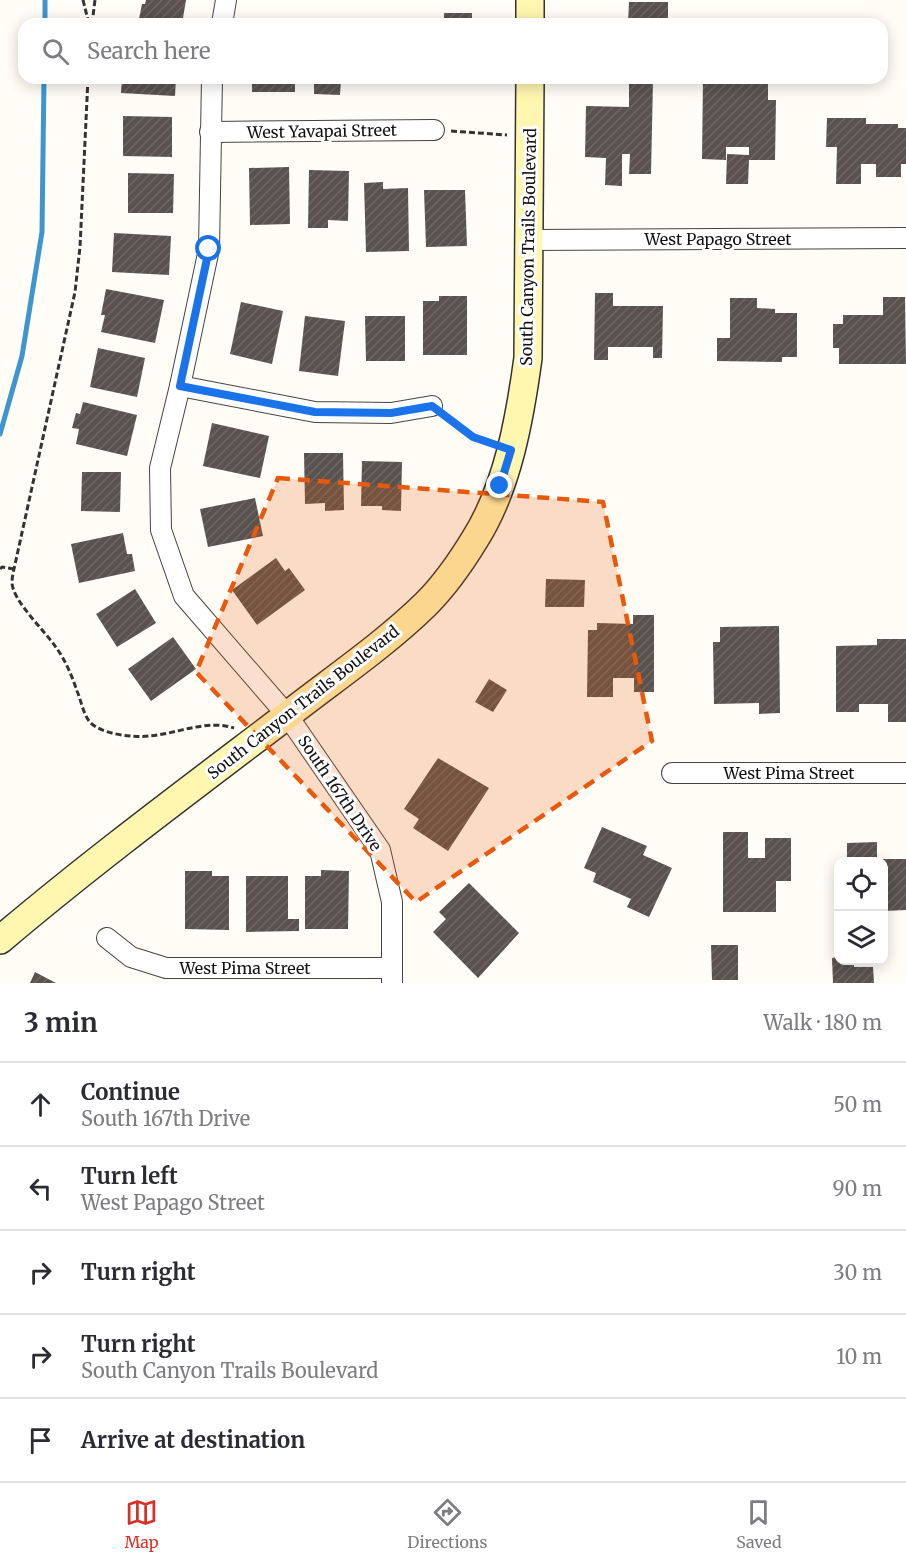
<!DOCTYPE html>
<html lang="en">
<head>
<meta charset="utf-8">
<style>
	:root { --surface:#fff; --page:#f7f7f7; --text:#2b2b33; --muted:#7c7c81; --line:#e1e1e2; --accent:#d93025 }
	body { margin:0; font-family:Merriweather,serif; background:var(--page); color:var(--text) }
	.controls { position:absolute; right:18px; bottom:18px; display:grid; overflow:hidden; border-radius:12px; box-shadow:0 3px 15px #0003 }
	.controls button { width:54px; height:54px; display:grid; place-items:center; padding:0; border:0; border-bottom:2px solid var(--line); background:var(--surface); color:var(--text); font:30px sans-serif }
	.stop { position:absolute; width:18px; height:18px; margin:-14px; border:4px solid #1a73e8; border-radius:50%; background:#fff }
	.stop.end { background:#1a73e8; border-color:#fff; box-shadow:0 2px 6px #0008 }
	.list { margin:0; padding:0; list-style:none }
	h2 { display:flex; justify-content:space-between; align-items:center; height:78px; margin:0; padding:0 24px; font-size:26px }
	h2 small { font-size:20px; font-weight:400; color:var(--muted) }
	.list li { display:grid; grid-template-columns:39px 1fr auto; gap:18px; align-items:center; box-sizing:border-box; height:84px; padding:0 24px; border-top:2px solid var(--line) }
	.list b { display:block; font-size:22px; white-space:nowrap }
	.list p { margin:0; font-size:20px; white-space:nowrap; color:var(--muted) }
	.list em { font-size:20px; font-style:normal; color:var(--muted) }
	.icon { flex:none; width:33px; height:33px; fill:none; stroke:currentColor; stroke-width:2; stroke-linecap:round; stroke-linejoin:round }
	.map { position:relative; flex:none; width:906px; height:983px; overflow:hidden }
	.search { position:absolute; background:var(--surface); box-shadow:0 3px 15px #0003; left:18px; right:18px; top:18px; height:66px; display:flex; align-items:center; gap:15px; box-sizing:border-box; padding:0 21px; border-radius:18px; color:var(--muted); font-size:22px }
	.sheet { height:498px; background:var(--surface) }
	nav { display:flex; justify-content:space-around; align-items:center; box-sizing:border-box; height:84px; border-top:2px solid var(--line); background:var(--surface); font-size:16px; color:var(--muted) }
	nav a { display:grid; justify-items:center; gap:3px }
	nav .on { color:var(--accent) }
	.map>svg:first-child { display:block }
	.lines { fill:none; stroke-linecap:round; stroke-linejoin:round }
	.stream { stroke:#3f96cf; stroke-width:5 }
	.building { fill:url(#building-hatch) }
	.street-casing { stroke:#444; stroke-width:22 }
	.secondary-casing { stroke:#333; stroke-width:30 }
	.path { stroke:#333; stroke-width:3; stroke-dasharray:6 3; stroke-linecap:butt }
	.street { stroke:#fff; stroke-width:20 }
	.secondary { stroke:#fff6b0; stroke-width:27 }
	.route { stroke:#1a73e8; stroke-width:8 }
	.marked { fill:#e8590c; fill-opacity:0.2; stroke:#e8590c; stroke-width:4.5; stroke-dasharray:12 8; stroke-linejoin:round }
	.labels { text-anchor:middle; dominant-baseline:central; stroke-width:6; stroke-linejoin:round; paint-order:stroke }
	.street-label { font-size:16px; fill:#111; stroke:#fff }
</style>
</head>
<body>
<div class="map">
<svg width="906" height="983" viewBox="0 0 906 983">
	<defs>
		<pattern id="building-hatch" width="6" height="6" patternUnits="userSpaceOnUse" patternTransform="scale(1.5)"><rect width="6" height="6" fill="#5a524d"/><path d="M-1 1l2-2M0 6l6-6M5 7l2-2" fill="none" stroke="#6d6662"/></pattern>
	</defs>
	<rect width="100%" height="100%" fill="#fffdf5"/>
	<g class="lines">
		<g class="stream">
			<polyline points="45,24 45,0"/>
			<polyline points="0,434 22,356 42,232 44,78"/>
		</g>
	</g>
	<g class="building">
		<polygon points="146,0 186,0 182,24 138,24 142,4 145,4"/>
		<polygon points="629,2 668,2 668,24 628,24"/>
		<polygon points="444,13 472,13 472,24 428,24 427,19 444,19"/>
		<polygon points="122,78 176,78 175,96 121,93"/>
		<rect x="252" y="78" width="43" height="14"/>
		<polygon points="314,78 353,78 353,81 341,80 340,95 314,94"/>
		<polygon points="703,79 768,79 768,100 776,100 775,160 749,160 748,184 726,184 727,154 749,155 749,147 726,147 726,160 702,159"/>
		<polygon points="629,80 653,81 651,174 629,174 630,154 622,154 622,186 605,185 606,158 585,157 586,106 629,107"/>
		<polygon points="123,116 172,117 172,157 123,156"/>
		<polygon points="827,118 866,118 866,124 898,124 898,128 906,128 906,164 901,164 901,177 876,177 876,164 861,164 861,184 836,184 837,147 826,147"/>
		<polygon points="289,167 290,224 250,225 249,168"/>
		<polygon points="309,170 349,171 348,221 328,220 328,228 308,228"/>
		<polygon points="128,173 174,174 173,213 128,213"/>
		<polygon points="383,182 383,189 408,188 409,251 366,252 364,183"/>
		<polygon points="424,190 465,190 467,246 426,247"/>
		<polygon points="114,233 171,236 169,275 112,272"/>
		<polygon points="106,289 164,300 155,343 101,332 105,315 101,315"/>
		<polygon points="595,293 613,293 613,306 663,306 662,358 653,358 653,347 608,347 608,360 594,360"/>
		<polygon points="439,296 467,296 467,355 423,355 423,301 439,301"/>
		<polygon points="883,297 905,297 906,364 839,364 839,348 833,348 833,324 843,324 843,315 883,315"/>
		<polygon points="730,298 757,298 757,308 775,309 775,313 797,313 797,357 782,357 782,362 717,361 717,338 730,338"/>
		<polygon points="241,302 283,311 272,364 230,354"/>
		<polygon points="305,316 345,321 338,376 299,371"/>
		<polygon points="365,316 405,316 405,361 366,361"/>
		<polygon points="98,348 145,358 137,397 90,387"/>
		<polygon points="83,402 137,415 127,456 76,444 79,429 72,428 76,413 80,414"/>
		<polygon points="212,423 269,436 260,478 203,466"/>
		<polygon points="304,453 343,453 344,510 325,511 325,503 305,504"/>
		<polygon points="362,461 402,462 401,511 382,510 382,506 361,506"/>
		<polygon points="82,472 121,472 120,512 81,511"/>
		<polygon points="255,498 263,536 208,547 200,509"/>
		<polygon points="123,533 127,554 132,554 135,571 79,583 71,544"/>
		<polygon points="276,558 285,571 289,568 305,590 257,625 232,590"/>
		<polygon points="546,579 585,580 584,607 545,607"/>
		<polygon points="135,589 156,623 117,647 96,614"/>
		<polygon points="633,615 654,615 654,692 634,692 634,678 613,678 613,697 587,697 588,630 597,630 597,623 633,624"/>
		<polygon points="779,626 780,713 759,714 759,703 714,704 713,642 720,642 720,627"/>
		<polygon points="173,637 196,669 151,701 128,669"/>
		<polygon points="877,639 906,639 906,722 888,722 888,704 859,704 859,712 836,712 836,646 877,645"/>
		<polygon points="489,679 507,690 493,712 475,702"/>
		<polygon points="438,758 489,788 448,851 413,828 419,819 404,809"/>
		<polygon points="602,827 647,846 643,855 672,868 649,917 627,907 631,899 593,882 596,873 584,868"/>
		<polygon points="723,832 748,832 748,858 765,858 765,838 791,838 791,881 776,881 776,912 723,912"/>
		<polygon points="877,842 877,859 906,859 906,910 884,911 884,861 847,861 847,843"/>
		<polygon points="321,870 349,871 348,929 305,929 305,876 321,876"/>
		<polygon points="185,871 212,871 212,876 229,876 229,930 185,929"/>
		<polygon points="246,876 288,876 288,919 299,919 299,931 246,932"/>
		<polygon points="469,883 519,933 478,978 433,932 446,919 439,912"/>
		<polygon points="711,945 738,945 738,980 712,980"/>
		<polygon points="838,957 838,960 854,960 854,967 873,967 874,983 833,983 832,958"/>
		<polygon points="35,972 56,983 30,983"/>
	</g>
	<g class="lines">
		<defs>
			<g id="street">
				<polyline points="222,24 226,0"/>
				<polyline points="212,78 209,249 180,386 160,468 161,530 184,596 287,715 380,850 392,902 392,983"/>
				<polyline points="210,132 434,130"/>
				<polyline points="530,240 906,238"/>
				<polyline points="180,386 315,412 391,413 432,406"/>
				<polyline points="672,773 906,773"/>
				<polyline points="107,938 131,957 166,968 392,968"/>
			</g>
			<g id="secondary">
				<polyline points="530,0 530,24"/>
				<path d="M0 940C92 862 189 790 285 717 332 680 383 646 426 604 445 585 461 562 475 539 508 487 520 417 528 358L530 78"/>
			</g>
		</defs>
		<use href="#street" class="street-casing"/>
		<use href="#secondary" class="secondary-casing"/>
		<g class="path">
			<polyline points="83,0 89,24"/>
			<polyline points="92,24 95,0"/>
			<path d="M88 78 80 247 75 292 14 569C13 573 12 578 12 583 13 601 44 630 55 646 65 659 72 676 77 691 81 700 83 713 89 721 99 734 133 738 149 736 177 734 206 719 234 728"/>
			<polyline points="451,131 507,135"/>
			<polyline points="445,417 473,437 491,444"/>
			<polyline points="0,569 2,567 14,569"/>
		</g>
		<use href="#street" class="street"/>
		<use href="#secondary" class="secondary"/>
	</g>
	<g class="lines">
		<polyline class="route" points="209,249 180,386 315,412 391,413 432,406 473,437 511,450 500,486"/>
	</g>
	<path class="marked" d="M278 478 603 502 652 741 416 902 196 672Z"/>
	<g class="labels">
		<g class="street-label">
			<text transform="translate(322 131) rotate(-1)">West Yavapai Street</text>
			<text x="718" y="239">West Papago Street</text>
			<text transform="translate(528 247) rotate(-89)">South Canyon Trails Boulevard</text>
			<text transform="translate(303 702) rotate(-38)">South Canyon Trails Boulevard</text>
			<text x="789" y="773">West Pima Street</text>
			<text transform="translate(340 793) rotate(56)">South 167th Drive</text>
			<text x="245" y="968">West Pima Street</text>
		</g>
	</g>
</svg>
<div class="controls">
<button><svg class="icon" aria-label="locate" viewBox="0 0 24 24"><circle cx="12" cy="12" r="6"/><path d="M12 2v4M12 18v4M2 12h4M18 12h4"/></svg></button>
<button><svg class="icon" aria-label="layers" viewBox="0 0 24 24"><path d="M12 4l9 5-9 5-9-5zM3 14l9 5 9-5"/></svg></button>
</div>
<div class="stop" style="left:209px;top:249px"></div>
<div class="stop end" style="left:500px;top:486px"></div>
<div class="search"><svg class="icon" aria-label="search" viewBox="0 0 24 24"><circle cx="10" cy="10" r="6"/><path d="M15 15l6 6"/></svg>Search here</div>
</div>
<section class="sheet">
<h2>3 min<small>Walk · 180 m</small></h2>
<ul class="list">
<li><svg class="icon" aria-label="ahead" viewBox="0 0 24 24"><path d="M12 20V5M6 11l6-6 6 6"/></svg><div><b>Continue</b><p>South 167th Drive</p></div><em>50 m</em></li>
<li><svg class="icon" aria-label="left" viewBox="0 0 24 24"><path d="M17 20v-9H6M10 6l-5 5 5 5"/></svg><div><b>Turn left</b><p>West Papago Street</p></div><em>90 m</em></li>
<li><svg class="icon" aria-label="right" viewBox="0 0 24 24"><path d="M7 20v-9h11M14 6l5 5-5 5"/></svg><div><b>Turn right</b></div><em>30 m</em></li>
<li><svg class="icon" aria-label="right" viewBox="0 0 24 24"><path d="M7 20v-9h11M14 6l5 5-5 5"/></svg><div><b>Turn right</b><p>South Canyon Trails Boulevard</p></div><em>10 m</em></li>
<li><svg class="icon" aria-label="arrive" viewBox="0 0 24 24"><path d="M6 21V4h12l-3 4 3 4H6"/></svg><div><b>Arrive at destination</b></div></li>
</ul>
</section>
<nav>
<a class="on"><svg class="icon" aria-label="map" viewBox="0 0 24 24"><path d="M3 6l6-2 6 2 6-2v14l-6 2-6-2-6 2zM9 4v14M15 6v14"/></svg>Map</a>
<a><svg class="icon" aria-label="directions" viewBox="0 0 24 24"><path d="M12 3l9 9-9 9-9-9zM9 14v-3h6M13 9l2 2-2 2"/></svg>Directions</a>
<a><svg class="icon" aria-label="saved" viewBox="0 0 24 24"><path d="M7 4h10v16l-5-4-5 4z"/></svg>Saved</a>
</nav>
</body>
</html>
